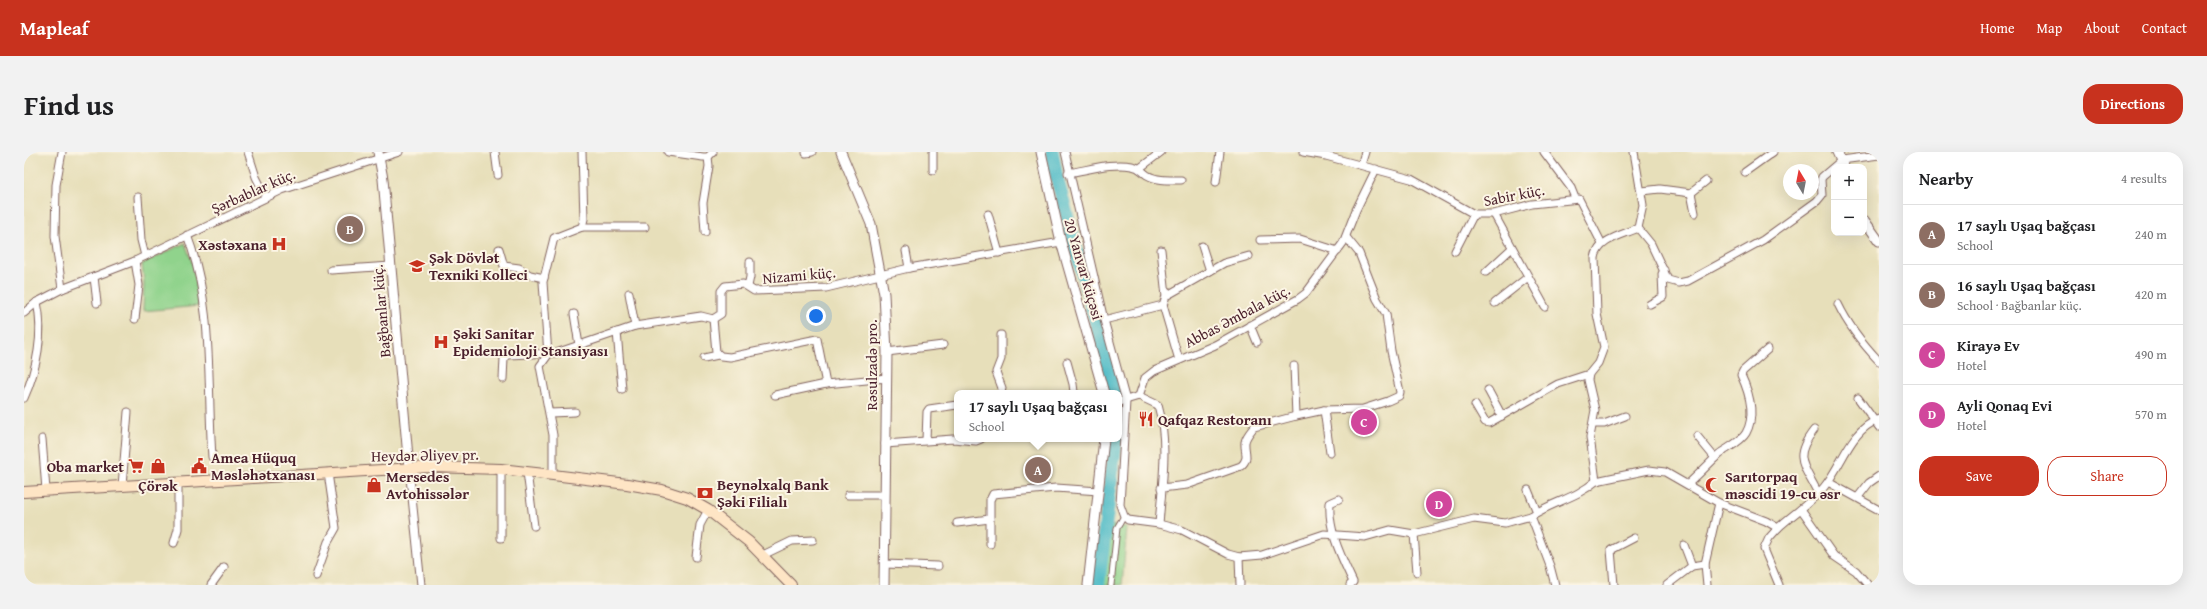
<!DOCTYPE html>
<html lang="en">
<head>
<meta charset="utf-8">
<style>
	:root { --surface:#fff; --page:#f2f2f2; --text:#202124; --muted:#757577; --line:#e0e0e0; --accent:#c8321e }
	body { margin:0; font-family:"Gentium Book Plus",serif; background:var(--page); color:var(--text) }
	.controls { position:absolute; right:12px; top:12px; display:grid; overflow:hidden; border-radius:8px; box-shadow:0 4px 16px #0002 }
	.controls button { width:36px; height:36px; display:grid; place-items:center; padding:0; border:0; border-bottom:1px solid var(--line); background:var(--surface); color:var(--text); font:20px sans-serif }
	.compass { position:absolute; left:1759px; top:12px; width:36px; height:36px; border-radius:50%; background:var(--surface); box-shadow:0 4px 16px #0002; rotate:350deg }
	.you { position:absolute; left:792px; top:164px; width:14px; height:14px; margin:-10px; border:3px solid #fff; border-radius:50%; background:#1a73e8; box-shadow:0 0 0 6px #1a73e833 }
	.badge { display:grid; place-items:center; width:26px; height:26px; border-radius:50%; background:var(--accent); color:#fff; font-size:13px; font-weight:700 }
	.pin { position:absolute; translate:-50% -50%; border:2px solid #fff; box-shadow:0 1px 4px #0006 }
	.popup { position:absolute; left:930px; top:238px; width:168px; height:52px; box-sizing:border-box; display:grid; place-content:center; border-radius:8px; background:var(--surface); filter:drop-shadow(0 1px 3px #0005); font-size:13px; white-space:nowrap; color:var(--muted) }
	.popup b { font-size:15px; color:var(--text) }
	.popup::after { content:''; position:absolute; left:50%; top:100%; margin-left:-8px; border:8px solid transparent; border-top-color:var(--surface) }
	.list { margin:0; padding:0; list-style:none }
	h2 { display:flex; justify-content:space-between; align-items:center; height:52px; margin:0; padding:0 16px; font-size:17px }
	h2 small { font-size:13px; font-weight:400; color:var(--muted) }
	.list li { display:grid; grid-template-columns:26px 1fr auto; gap:12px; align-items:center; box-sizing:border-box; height:60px; padding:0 16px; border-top:1px solid var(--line) }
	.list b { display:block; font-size:15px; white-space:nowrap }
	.list p { margin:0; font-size:13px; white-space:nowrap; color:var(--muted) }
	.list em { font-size:13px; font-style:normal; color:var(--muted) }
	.actions { display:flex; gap:8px; padding:12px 16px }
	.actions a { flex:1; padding:9px 0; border:1px solid var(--accent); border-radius:16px; text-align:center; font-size:14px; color:var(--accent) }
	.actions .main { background:var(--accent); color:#fff }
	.map { position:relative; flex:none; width:1855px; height:433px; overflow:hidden; border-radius:16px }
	header { display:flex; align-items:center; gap:24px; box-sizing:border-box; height:56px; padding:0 20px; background:var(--accent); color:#fff }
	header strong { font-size:19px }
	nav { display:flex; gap:22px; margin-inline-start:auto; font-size:14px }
	.intro { display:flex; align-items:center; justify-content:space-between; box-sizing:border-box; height:96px; padding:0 24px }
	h1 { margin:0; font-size:28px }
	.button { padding:10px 18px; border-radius:16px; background:var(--accent); color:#fff; font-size:14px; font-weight:700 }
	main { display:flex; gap:24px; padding:0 24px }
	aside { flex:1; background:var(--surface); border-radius:16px; box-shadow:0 4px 16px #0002 }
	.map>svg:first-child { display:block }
	.green { fill:#90d38c; stroke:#6d795c }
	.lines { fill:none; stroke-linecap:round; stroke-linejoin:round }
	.river { stroke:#4cbac6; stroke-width:14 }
	.pedestrian-casing { stroke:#81625d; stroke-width:7 }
	.minor-casing { stroke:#81625d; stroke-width:9 }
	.tertiary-casing { stroke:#81625d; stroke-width:11 }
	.secondary-casing { stroke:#81625d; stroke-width:12 }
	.pedestrian { stroke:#fff; stroke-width:5 }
	.minor { stroke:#fff; stroke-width:7 }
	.tertiary { stroke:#fff; stroke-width:9 }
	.secondary { stroke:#fee5c5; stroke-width:10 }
	.labels { text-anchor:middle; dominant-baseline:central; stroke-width:4; stroke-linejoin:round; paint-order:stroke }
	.street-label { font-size:15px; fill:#4a1f2b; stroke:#fcf5e5 }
	.poi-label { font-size:15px; font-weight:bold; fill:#4a1f2b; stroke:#fcf5e5; text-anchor:start }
</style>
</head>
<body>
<header>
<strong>Mapleaf</strong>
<nav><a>Home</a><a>Map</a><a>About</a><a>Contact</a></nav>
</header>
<div class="intro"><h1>Find us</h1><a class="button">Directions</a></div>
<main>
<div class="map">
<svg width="1855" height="433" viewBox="0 0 1855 433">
	<rect width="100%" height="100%" fill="#fcf5e5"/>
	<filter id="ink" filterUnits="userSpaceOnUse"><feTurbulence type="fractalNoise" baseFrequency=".025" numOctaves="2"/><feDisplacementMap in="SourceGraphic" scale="8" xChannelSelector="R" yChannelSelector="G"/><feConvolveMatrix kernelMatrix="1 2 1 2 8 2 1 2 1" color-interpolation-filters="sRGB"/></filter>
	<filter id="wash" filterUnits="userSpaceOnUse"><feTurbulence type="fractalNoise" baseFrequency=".012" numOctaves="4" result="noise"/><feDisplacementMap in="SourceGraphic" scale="16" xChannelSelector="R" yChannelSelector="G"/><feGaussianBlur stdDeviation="0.9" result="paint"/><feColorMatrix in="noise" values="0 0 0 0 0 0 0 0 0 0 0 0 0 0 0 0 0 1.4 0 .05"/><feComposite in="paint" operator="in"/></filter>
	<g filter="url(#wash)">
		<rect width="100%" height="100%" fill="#e7dfba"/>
		<g class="green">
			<polygon points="161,91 169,113 175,154 119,159 120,131 118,112"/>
			<polygon points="1084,373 1103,376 1098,433 1076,433"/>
		</g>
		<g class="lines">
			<g class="river">
				<polyline points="1028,0 1032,23 1091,241"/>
				<polyline points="1074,433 1092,287"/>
			</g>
		</g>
	</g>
	<g filter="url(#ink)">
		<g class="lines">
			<defs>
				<polyline id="pedestrian" points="1087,433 1093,376 1100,364"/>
				<g id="minor">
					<polyline points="38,0 32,33 31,84 38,137"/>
					<polyline points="224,0 232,25 242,45"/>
					<polyline points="471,0 474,23"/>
					<polyline points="644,0 679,5 684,5 689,0"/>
					<polyline points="909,0 909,18"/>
					<polyline points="1041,0 1080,168 1102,249 1096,353 1100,364 1104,368 1135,372 1158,378 1204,402 1215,405 1238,403 1300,382 1341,385 1366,378 1390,382 1450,367 1481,371 1507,364"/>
					<polyline points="1279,0 1302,4 1387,27 1450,62 1470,62 1508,52 1555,47 1578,92"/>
					<polyline points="1520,0 1547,36 1551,46"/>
					<polyline points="782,1 788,0"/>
					<polyline points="1337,13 1341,0"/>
					<polyline points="1116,16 1137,0"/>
					<polyline points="1721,20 1749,0"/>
					<path d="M1044 21C1064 18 1088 10 1108 14 1116 15 1117 19 1123 23 1133 29 1146 28 1157 28"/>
					<polyline points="1192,30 1196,0"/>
					<polyline points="1618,39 1636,37 1667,41 1671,61"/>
					<polyline points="1667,41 1682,29"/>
					<polyline points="114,45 117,88 121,104"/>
					<polyline points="964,62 975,101"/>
					<polyline points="1470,62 1521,155"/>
					<polyline points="558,75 621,75"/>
					<polyline points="1614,76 1627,92 1644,128 1655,131 1664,129 1739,88 1793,49 1798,43 1797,28 1798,25 1818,8 1855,3"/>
					<polyline points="681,80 679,51 685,14 684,5"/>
					<path d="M163 83C190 153 183 231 188 305"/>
					<polyline points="1236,88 1276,87 1314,99"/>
					<polyline points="1178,94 1186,119"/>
					<polyline points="475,97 480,114 495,116 506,123 520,126"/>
					<polyline points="1137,98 1142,144"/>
					<polyline points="882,99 885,116"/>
					<polyline points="1431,99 1450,62"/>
					<polyline points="111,109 115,133 111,167"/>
					<polyline points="307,118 367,114"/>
					<polyline points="1462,120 1488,96"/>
					<polyline points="70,125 73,151"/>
					<polyline points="724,134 726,125 726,110"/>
					<polyline points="605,141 611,174"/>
					<polyline points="1471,151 1504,125"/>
					<polyline points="1626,152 1639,145 1638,122 1640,118"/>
					<path d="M1814 152C1824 173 1839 192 1855 209"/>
					<polyline points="1139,153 1155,208"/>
					<polyline points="0,161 13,150 38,137 111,109 258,38 375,0"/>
					<polyline points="550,162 555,193"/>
					<polyline points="689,167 692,200 697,204 706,205 793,187 802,232"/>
					<polyline points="1080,168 1139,153 1142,144 1200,111 1225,104"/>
					<polyline points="1226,173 1233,190"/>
					<polyline points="593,180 598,237"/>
					<polyline points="863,200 919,193"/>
					<polyline points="680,206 694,203"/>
					<polyline points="1043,210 1049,232 1050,240"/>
					<polyline points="1270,214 1272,264"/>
					<polyline points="479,227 480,206 483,203 532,201 611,174 677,164 689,167 697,162 697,139 701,134 719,132 730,139 802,136 885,116 1037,90"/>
					<polyline points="1464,238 1478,264"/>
					<polyline points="977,241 978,236 972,220 977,207 977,183"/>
					<polyline points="751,243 802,232 863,226"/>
					<path d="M1115 244 1134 253C1145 291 1138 333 1135 372"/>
					<path d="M0 246C13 217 20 181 13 150"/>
					<polyline points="1834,246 1855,275"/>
					<polyline points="1095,250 1115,244 1121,226 1130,219 1191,193 1274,147 1282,141 1319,91 1332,58 1352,17"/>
					<polyline points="1451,253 1461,270 1465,271 1534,232 1565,222"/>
					<polyline points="1300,258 1306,301"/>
					<polyline points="526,261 551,260"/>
					<polyline points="1569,272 1580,272 1601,264"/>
					<path d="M1790 278C1768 306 1780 313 1794 341"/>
					<polyline points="1673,284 1691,306"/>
					<polyline points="18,287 22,338"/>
					<polyline points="902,288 903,260 905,257 933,253"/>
					<polyline points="861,292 929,287 952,289 957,287"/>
					<polyline points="385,316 397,433"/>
					<polyline points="503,320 510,374"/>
					<polyline points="529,323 529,283 516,214 524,203 519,130 530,86 558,75 560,67 558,0"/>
					<path d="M1572 329 1625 318 1641 320 1695 351 1742 369 1754 376C1769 362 1787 351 1800 335 1819 312 1825 279 1855 267"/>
					<polyline points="1804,330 1855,358"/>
					<path d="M1664 332C1675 322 1685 312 1695 302 1703 296 1717 290 1722 281 1732 263 1725 240 1717 223L1719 219 1744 197"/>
					<polyline points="98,334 104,260"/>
					<path d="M1137 336 1163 333 1217 314C1226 306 1220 300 1221 290 1222 284 1227 279 1230 275L1272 264 1300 258 1339 257 1364 249 1375 244 1376 240 1367 199 1362 162 1353 147 1335 101 1322 85"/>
					<polyline points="1504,338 1513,360"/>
					<polyline points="824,343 861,343"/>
					<polyline points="1834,345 1845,331 1855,324"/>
					<path d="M1315 347 1306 351C1304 379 1317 404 1329 430L1326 433"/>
					<polyline points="1777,357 1810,404 1832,419 1844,433"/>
					<polyline points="933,371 966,367"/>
					<polyline points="1754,376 1745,386 1740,397 1755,433"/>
					<polyline points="1390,382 1393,420"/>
					<polyline points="477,386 477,317"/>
					<polyline points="150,391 154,377 154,331"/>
					<polyline points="966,392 966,348 969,342 1032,336 1075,339"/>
					<polyline points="1660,393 1668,414"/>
					<polyline points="739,403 768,389 789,388"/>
					<polyline points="672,405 676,373 684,358"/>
					<polyline points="1215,405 1216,433"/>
					<polyline points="861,412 914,414"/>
					<polyline points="292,424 304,390 312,376 304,321"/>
					<polyline points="187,433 200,415"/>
					<path d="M1531 433 1526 414 1507 364C1530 349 1551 347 1572 329L1566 285 1571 258 1564 228 1565 222 1574 211 1580 195 1573 162 1571 106C1574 87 1599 83 1614 76L1619 53 1610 0"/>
					<polyline points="1590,433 1587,398 1610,386"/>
					<polyline points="1643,433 1668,414 1681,412"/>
					<polyline points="1683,433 1681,412 1695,351"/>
				</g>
				<g id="tertiary">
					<polyline points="354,0 359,27 385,316"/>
					<polyline points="817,0 847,72 860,142 863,200 860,433"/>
					<polyline points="1017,0 1037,90 1080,241"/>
					<polyline points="1813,0 1820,15"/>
					<polyline points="1840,68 1855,89"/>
					<polyline points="1064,433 1080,287"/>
				</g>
				<polyline id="secondary" points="0,340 406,315 477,317 529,323 603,332 638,338 663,346 684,358 725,390 767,433"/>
			</defs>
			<use href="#pedestrian" class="pedestrian-casing"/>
			<use href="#minor" class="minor-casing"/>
			<use href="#tertiary" class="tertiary-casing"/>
			<use href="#secondary" class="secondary-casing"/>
			<use href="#pedestrian" class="pedestrian"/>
			<use href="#minor" class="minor"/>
			<use href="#tertiary" class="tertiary"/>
			<use href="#secondary" class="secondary"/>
		</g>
	</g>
	<defs>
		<symbol id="hospital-bare" viewBox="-9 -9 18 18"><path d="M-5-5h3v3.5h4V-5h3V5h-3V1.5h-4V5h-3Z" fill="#c8321e" stroke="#fcf5e5" stroke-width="2.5" paint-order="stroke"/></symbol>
		<symbol id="university-bare" viewBox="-9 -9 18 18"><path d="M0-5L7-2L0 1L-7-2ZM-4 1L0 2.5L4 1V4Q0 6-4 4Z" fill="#c8321e" stroke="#fcf5e5" stroke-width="2.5" paint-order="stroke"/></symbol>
		<symbol id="restaurant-bare" viewBox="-9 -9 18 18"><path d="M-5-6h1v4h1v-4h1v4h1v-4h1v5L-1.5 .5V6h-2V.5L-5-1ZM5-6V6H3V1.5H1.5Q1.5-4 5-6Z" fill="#c8321e" stroke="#fcf5e5" stroke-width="2.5" paint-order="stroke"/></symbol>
		<symbol id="supermarket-bare" viewBox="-9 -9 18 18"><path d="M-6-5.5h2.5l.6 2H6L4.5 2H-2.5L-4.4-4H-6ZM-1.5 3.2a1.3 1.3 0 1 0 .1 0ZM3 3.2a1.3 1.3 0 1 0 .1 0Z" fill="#c8321e" stroke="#fcf5e5" stroke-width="2.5" paint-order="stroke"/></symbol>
		<symbol id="shop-bare" viewBox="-9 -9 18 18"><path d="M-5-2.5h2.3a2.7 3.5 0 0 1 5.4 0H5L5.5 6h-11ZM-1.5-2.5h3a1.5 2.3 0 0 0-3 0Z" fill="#c8321e" stroke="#fcf5e5" stroke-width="2.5" paint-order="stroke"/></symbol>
		<symbol id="civic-bare" viewBox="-9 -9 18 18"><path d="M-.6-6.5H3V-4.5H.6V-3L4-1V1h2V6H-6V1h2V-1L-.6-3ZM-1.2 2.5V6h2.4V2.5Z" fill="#c8321e" stroke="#fcf5e5" stroke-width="2.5" paint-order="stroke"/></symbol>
		<symbol id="mosque-bare" viewBox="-9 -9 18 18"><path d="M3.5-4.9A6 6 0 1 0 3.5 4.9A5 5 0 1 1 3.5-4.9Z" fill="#c8321e" stroke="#fcf5e5" stroke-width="2.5" paint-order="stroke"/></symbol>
		<symbol id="bank-bare" viewBox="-9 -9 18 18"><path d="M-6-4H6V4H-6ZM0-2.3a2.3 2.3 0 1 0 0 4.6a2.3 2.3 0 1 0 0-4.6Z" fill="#c8321e" stroke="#fcf5e5" stroke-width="2.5" paint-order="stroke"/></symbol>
	</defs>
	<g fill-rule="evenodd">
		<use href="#hospital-bare" x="244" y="81" width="22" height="22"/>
		<use href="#university-bare" x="382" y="103" width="22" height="22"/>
		<use href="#hospital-bare" x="406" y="179" width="22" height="22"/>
		<use href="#restaurant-bare" x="1111" y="256" width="22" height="22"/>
		<use href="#supermarket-bare" x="101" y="303" width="22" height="22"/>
		<use href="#shop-bare" x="123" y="303" width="22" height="22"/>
		<use href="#civic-bare" x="164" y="303" width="22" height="22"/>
		<use href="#shop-bare" x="339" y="322" width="22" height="22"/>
		<use href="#mosque-bare" x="1678" y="322" width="22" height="22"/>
		<use href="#bank-bare" x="670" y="330" width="22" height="22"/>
	</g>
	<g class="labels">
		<g class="street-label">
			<text transform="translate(229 39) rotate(-24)">Şərbablar küç.</text>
			<text transform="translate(1490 43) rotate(-11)">Sabir küç.</text>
			<text transform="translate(1060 117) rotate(74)">20 Yanvar küçəsi</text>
			<text transform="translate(775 123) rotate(-5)">Nizami küç.</text>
			<text transform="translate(357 159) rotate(-95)">Bağbanlar küç.</text>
			<text transform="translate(1213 164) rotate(-28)">Abbas Əmbala küç.</text>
			<text transform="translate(847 213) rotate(-90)">Rəsulzadə pro.</text>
			<text transform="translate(401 303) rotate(-1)">Heydər Əliyev pr.</text>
		</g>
		<g class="poi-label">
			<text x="243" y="92" text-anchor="end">Xəstəxana</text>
			<text x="405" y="105">Şək Dövlət<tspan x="405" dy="17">Texniki Kolleci</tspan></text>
			<text x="429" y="181">Şəki Sanitar<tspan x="429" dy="17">Epidemioloji Stansiyası</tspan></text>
			<text x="1134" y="267">Qafqaz Restoranı</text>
			<text x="187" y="305">Amea Hüquq<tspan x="187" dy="17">Məsləhətxanası</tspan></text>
			<text x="100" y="314" text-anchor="end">Oba market</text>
			<text x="362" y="324">Mersedes<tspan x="362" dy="17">Avtohissələr</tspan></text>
			<text x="1701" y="324">Sarıtorpaq<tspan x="1701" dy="17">məscidi 19-cu əsr</tspan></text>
			<text x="693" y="332">Beynəlxalq Bank<tspan x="693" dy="17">Şəki Filialı</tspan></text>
			<text x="134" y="333" text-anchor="middle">Çörək</text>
		</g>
	</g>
</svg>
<div class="controls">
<button>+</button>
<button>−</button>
</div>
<svg class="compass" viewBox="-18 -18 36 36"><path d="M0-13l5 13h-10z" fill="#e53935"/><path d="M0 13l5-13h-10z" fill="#757577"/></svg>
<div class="you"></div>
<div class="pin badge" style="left:1014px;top:318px;background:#8d6e63">A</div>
<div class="popup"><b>17 saylı Uşaq bağçası</b>School</div>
<div class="pin badge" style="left:326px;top:77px;background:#8d6e63">B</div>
<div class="pin badge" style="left:1340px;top:270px;background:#d1479c">C</div>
<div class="pin badge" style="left:1415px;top:352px;background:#d1479c">D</div>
</div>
<aside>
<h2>Nearby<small>4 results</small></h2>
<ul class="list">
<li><span class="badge" style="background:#8d6e63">A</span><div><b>17 saylı Uşaq bağçası</b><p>School</p></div><em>240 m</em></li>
<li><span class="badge" style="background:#8d6e63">B</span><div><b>16 saylı Uşaq bağçası</b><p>School · Bağbanlar küç.</p></div><em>420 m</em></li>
<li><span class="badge" style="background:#d1479c">C</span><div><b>Kirayə Ev</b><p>Hotel</p></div><em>490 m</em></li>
<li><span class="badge" style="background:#d1479c">D</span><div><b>Ayli Qonaq Evi</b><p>Hotel</p></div><em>570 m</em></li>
</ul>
<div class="actions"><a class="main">Save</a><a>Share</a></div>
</aside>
</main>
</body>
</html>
